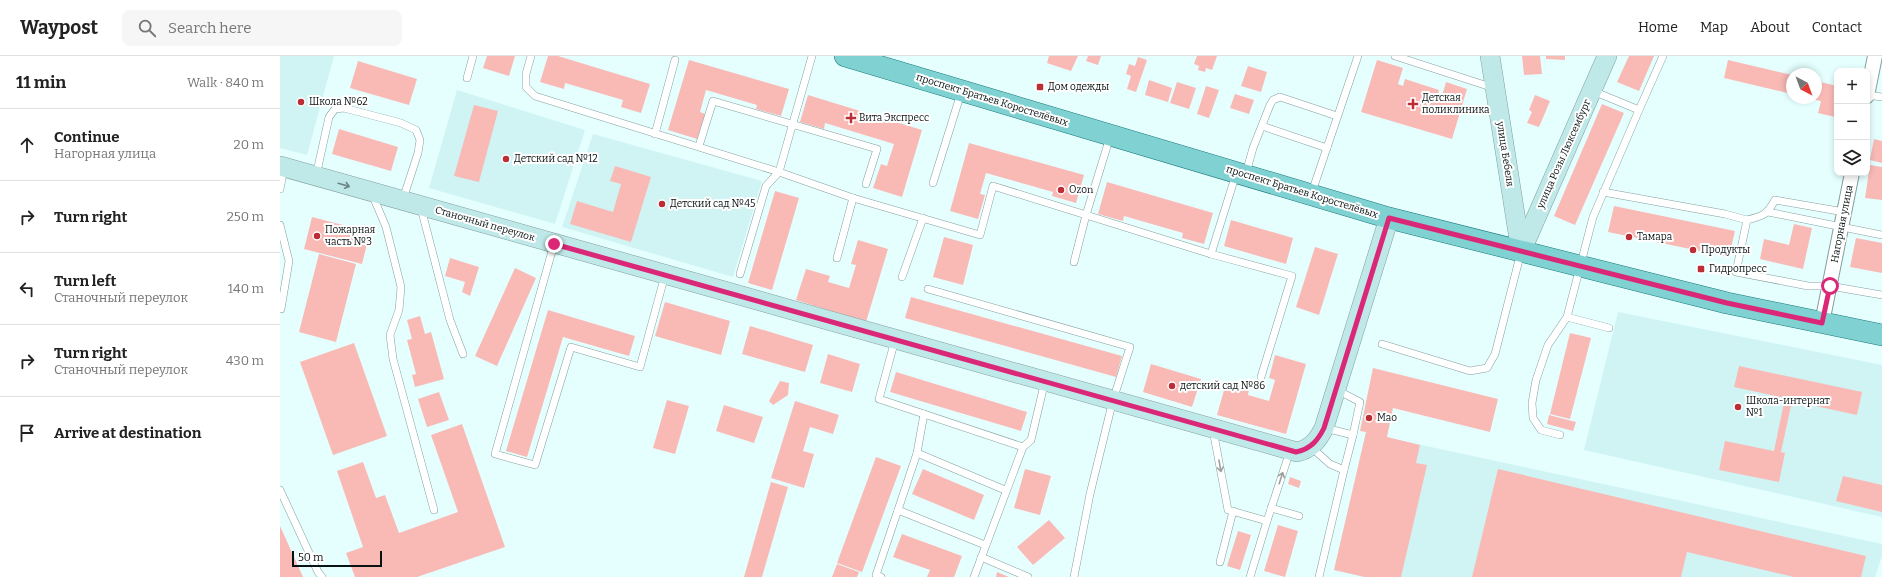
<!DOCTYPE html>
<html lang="en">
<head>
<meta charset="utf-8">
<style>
	:root { --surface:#fff; --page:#f6f6f6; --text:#222; --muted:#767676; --line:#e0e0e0 }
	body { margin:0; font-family:Bitter,serif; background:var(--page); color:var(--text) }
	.controls { position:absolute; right:12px; top:12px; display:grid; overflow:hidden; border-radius:8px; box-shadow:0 2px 6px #0003 }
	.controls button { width:36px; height:36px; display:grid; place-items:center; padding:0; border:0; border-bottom:1px solid var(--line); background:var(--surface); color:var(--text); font:20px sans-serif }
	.compass { position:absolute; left:1506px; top:12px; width:36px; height:36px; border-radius:50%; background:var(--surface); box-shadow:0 2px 6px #0003; rotate:139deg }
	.scale { position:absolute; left:12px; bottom:10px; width:90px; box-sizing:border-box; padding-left:4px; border:2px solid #091212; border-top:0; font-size:11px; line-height:14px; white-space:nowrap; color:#091212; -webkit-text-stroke:3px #fff; paint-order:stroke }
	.stop { position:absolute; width:12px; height:12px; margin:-9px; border:3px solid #db2777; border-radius:50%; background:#fff }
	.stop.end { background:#db2777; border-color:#fff; box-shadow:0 1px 4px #0008 }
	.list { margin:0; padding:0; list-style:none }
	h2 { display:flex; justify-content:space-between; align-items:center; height:52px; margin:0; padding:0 16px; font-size:17px }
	h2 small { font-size:13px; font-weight:400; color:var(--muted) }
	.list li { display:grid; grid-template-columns:26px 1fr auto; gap:12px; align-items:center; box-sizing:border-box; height:72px; padding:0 16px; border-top:1px solid var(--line) }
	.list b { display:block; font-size:15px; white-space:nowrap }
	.list p { margin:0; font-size:13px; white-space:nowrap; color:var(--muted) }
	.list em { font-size:13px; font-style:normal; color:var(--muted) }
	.icon { flex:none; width:22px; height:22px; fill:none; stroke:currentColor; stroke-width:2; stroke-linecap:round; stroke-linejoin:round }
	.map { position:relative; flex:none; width:1602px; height:521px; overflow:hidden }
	header { display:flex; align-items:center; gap:24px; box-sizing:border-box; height:56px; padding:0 20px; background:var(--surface); border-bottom:1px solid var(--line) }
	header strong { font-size:19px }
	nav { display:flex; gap:22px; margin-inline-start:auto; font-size:14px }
	.search { width:280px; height:36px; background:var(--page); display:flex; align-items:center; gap:10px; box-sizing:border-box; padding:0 14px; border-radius:8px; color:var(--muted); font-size:15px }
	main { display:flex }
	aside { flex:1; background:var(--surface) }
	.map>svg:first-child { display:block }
	.built { fill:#d0f4f4 }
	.building { fill:#f9bab6 }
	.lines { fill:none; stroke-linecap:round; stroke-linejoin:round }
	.lane-casing { stroke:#869e9e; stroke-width:8 }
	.street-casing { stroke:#869e9e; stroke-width:16 }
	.secondary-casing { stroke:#869e9e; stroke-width:20 }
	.primary-casing { stroke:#1e7a7b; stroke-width:22 }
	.lane { stroke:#fff; stroke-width:7 }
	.street { stroke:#fff; stroke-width:14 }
	.secondary { stroke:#bfe8e8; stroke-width:19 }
	.primary { stroke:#7fd1d2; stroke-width:21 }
	.oneway { stroke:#6d8888 }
	.oneway2 { stroke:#9da0a0 }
	.route { stroke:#db2777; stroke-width:5 }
	.poi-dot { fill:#bd2d35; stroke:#fff; stroke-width:1.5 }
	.labels { text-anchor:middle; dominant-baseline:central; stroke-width:4; stroke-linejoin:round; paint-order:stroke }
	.poi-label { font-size:10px; fill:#091212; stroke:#fff; text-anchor:start }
	.street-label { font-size:10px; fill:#091212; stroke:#fff }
</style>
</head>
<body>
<header>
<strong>Waypost</strong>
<div class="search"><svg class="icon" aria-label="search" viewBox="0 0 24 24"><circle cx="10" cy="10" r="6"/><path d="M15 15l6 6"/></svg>Search here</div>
<nav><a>Home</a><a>Map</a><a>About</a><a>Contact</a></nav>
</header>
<main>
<aside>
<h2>11 min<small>Walk · 840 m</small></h2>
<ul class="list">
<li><svg class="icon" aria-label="ahead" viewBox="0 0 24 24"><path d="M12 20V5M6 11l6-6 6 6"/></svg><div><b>Continue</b><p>Нагорная улица</p></div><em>20 m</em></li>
<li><svg class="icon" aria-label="right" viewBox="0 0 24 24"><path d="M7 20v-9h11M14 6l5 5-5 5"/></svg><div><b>Turn right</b></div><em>250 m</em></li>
<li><svg class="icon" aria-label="left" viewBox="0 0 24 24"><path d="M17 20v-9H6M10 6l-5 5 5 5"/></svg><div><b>Turn left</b><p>Станочный переулок</p></div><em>140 m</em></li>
<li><svg class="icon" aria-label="right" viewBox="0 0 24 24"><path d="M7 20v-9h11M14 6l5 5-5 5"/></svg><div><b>Turn right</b><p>Станочный переулок</p></div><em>430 m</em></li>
<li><svg class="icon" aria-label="arrive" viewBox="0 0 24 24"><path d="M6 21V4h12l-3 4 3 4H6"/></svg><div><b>Arrive at destination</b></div></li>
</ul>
</aside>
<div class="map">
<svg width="1602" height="521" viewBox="0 0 1602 521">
	<rect width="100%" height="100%" fill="#e5ffff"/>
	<g class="built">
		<polygon points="0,0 54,0 27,99 0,92"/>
		<polygon points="177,34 305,74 275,168 149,132"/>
		<polygon points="313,78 482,125 453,221 282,171"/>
		<polygon points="1338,256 1602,309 1602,461 1304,394"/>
		<polygon points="1086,377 1602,488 1602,500 1595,521 1083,521 1054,514"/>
	</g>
	<g class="building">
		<polygon points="207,0 235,0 229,20 203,12"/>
		<polygon points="268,0 278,0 370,28 361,57 341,51 343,44 285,27 284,33 260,26"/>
		<polygon points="769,0 798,0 791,15 767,7"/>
		<polygon points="808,0 821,0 818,9 806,5"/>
		<polygon points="917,0 937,0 932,14 926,12 925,16 918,14 919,10 914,8"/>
		<polygon points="1242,0 1260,0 1262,18 1244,19"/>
		<polygon points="1266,0 1285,0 1285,4 1266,3"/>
		<polygon points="1349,0 1374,0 1359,35 1337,26"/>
		<polygon points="858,1 867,4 856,36 847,33 851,20 846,18 849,8 855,10"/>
		<polygon points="409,4 509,33 501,60 476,53 477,49 426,34 420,56 425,58 417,83 388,74"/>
		<polygon points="1097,4 1123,12 1118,28 1123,30 1125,23 1159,34 1158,39 1162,40 1166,26 1187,33 1172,83 1081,56"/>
		<polygon points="1448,4 1512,19 1512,38 1444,22"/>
		<polygon points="78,5 137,23 129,49 70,32"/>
		<polygon points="968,10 987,16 981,36 961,30"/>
		<polygon points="869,24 892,32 888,46 865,39"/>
		<polygon points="1536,25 1557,30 1557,50 1555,61 1538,57 1541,45 1530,43 1536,42"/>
		<polygon points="897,26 916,32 909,53 890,47"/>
		<polygon points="926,30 939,34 929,62 917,58"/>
		<polygon points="955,38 974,44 969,58 950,52"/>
		<polygon points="528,39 642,74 622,141 593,132 601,108 607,110 614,88 545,67 544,73 520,66"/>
		<polygon points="1255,39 1270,45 1259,71 1247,67 1252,56 1249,54"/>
		<polygon points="1322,48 1344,57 1295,169 1274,160"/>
		<polygon points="194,49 218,55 199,126 174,120"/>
		<polygon points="59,73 118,91 111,115 52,98"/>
		<polygon points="1594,83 1602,85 1602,107 1590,104"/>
		<polygon points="689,87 804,119 796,147 772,140 773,136 706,117 700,138 705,139 698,163 670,155"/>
		<polygon points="1590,109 1602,111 1602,144 1585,142"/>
		<polygon points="335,110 371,121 351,186 290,168 297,145 333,156 341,128 330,125"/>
		<polygon points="827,126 933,157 924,188 902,182 903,177 844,160 843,165 818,158"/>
		<polygon points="495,135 519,142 492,234 468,227"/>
		<polygon points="1334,150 1455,175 1449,201 1328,176"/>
		<polygon points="32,161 90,176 82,208 24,193"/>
		<polygon points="951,164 1013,182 1006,208 944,190"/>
		<polygon points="1514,168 1532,172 1523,213 1480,203 1484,183 1509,189"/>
		<polygon points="664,181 693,189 683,229 653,221"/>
		<polygon points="1576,182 1602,187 1602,217 1570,211"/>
		<polygon points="578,184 608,193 586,266 516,244 526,213 550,220 548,226 569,232 576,209 571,208"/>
		<polygon points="1035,191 1058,198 1039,259 1016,251"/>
		<polygon points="39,198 76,208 56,286 19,276"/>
		<polygon points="170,202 199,211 190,240 182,236 185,226 165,220"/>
		<polygon points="235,212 256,222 217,310 195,300"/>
		<polygon points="631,241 842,300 836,321 625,262"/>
		<polygon points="385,246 450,265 441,299 375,280"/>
		<polygon points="268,254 355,280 349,300 283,281 247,401 226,395"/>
		<polygon points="140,260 145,278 151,276 164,323 135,331 132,319 136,318 127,284 132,283 127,264"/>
		<polygon points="470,270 533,289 525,316 462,298"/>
		<polygon points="1290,277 1311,282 1290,363 1270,358"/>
		<polygon points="74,287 107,380 53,399 20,306"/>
		<polygon points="548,298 580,308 572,336 540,327"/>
		<polygon points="995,299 1026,308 1006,378 937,359 946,327 969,333 968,339 989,345 995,324 989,322"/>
		<polygon points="871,308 921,323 912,351 863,336"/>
		<polygon points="1459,310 1582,336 1577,359 1512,345 1501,396 1505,397 1499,426 1439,414 1445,385 1494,395 1505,342 1454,331"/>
		<polygon points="1093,312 1218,343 1210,376 1113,352 1107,381 1103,380 1140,389 1136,407 1147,409 1121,521 1085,521 1054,514 1086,376 1080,375"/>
		<polygon points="616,316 747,356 741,375 610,336"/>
		<polygon points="500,325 509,327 508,339 493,349 489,345"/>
		<polygon points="159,336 169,364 147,371 138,343"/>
		<polygon points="387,344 409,350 395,398 373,392"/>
		<polygon points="515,345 559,359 553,378 530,371 523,395 534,398 524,432 491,422"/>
		<polygon points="444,349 483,361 474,387 436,375"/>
		<polygon points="1269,359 1296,366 1293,375 1267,368"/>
		<polygon points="182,368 225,491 137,521 75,521 66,497 83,491 57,415 83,406 96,442 105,439 119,477 178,456 151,379"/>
		<polygon points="596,401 621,410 582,516 557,507"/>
		<polygon points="643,413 704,439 694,464 632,438"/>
		<polygon points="745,413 771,420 760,459 734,452"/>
		<polygon points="1218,413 1586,500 1581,521 1514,521 1407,496 1401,521 1192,521"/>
		<polygon points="1563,420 1602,429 1602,456 1556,445"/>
		<polygon points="1010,421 1021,425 1019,432 1008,428"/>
		<polygon points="491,426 508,431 482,521 464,521"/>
		<polygon points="769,464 785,482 753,509 737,491"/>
		<polygon points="998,469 1018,475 1005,521 984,515"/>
		<polygon points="0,470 23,521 0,521"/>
		<polygon points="958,475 971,479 960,514 947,510"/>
		<polygon points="622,478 682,500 674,521 647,521 650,514 613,501"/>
		<polygon points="557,508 579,516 577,521 552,521"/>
		<polygon points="717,516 729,521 716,521"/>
	</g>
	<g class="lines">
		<defs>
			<g id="lane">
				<polyline points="251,0 246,18 246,31 255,40 499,116 486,130 460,218"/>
				<polyline points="532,0 499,116 573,142 700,179 713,130 931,198 1012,220 981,321"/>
				<polyline points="1115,0 1214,32"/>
				<polyline points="187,22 193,0"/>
				<polyline points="1587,39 1602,41"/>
				<polyline points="1359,54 1383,0"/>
				<polyline points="982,70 1047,92"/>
				<polyline points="375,78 395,4"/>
				<polyline points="419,90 433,45 597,93 586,128"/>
				<polyline points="966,117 973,92 990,49 993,44 1000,41 1057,60"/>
				<polyline points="36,120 49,61 55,53 64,52 121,67 136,74 140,84 138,97 123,143"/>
				<polyline points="653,127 681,37"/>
				<polyline points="0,133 4,112"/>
				<polyline points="1032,136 1078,0"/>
				<polyline points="1323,136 1445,158 1467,164"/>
				<polyline points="92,138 106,171 121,231 119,254 110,279 113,303 154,454"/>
				<polyline points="141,152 170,264 183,298"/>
				<polyline points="1488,156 1602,179"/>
				<path d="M1564 156 1495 144C1487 159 1483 160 1467 164L1456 216 1528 230H1550L1602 239"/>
				<polyline points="0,169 9,205 1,253"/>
				<polyline points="274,188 215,398 255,409 291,291 360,311 385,219"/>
				<polyline points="931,198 956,118"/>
				<polyline points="557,202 573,142"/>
				<polyline points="794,206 806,159 830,81"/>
				<polyline points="622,221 643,162"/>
				<polyline points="648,233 850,291 833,344 810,438 794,521"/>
				<polyline points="1287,261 1329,272"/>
				<polyline points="615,284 599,343 743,391"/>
				<polyline points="1102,288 1190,315 1207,312 1215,298 1241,196"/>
				<polyline points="644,358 637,397 618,454 705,489"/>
				<polyline points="1045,372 1073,379 1080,346 1057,334"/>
				<polyline points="933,374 948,454 987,465 1010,395"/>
				<polyline points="1280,379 1261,374 1253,362 1252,347 1256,324 1268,289 1287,261 1313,161 1359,54 1313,35"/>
				<polyline points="1031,391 1050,408 1064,414 1039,521"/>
				<polyline points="637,397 725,434"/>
				<polyline points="1064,414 1073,379"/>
				<polyline points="0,434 38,516 42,521"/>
				<polyline points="991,452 1019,460"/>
				<polyline points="701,501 748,521"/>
				<polyline points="940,506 953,455"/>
				<polyline points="601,521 596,519 618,454"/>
				<polyline points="694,521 743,391 751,384 765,325"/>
				<polyline points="970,521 987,465"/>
			</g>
			<g id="street">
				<polyline points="1587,40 1595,0"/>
				<polyline points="1542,267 1572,117"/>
			</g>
			<g id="secondary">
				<polyline points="1210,0 1241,196"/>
				<path d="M0 110 1017 396C1031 393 1038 384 1044 372L1109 162"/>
				<polyline points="1241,196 1327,0"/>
			</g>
			<polyline id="primary" points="565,0 1109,162 1447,247 1602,279"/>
		</defs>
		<use href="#lane" class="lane-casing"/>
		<use href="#street" class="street-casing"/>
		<use href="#secondary" class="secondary-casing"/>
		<use href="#primary" class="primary-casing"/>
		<use href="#lane" class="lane"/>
		<use href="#street" class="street"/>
		<use href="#secondary" class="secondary"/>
		<use href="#primary" class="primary"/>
	</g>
	<defs><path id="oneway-shaft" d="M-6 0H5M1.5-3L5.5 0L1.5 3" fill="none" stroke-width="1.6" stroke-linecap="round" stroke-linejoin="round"/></defs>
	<use class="oneway" href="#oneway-shaft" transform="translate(64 129) rotate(16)"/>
	<g class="oneway2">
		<use href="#oneway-shaft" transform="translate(940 410) rotate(80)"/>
		<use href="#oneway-shaft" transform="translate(1001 422) rotate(-72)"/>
	</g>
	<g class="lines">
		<path class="route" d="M274 188 1016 396C1031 393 1038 384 1044 372L1109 162 1447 247 1542 267 1550 230"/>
	</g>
	<g class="poi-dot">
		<rect x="756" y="27" width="8" height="8" rx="2"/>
		<circle cx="21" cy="46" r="4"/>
		<path d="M1131 42h4v4h4v4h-4v4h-4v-4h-4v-4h4z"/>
		<path d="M569 56h4v4h4v4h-4v4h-4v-4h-4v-4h4z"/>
		<circle cx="226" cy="103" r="4"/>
		<circle cx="781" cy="134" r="4"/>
		<circle cx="382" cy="148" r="4"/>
		<circle cx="37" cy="180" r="4"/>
		<circle cx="1349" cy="181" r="4"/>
		<circle cx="1413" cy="194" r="4"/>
		<rect x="1417" y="209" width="8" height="8" rx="2"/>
		<circle cx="892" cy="330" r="4"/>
		<circle cx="1458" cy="351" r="4"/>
		<circle cx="1089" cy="362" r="4"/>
	</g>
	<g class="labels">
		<g class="poi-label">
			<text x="768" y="31">Дом одежды</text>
			<text x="1142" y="42">Детская<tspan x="1142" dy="12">поликлиника</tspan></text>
			<text x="29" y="46">Школа №62</text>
			<text x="579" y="62">Вита Экспресс</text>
			<text x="234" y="103">Детский сад №12</text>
			<text x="789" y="134">Ozon</text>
			<text x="390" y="148">Детский сад №45</text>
			<text x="45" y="174">Пожарная<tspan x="45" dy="12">часть №3</tspan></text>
			<text x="1357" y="181">Тамара</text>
			<text x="1421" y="194">Продукты</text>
			<text x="1429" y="213">Гидропресс</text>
			<text x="900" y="330">детский сад №86</text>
			<text x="1466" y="345">Школа-интернат<tspan x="1466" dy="12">№1</tspan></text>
			<text x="1097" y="362">Мао</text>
		</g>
		<g class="street-label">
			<text transform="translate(712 44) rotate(17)">проспект Братьев Коростелёвых</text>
			<text transform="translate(1225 98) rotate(81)">улица Бебеля</text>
			<text transform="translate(1284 98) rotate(-66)">улица Розы Люксембург</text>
			<text transform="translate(1022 136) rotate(17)">проспект Братьев Коростелёвых</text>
			<text transform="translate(205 168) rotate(16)">Станочный переулок</text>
			<text transform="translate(1562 168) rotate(-79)">Нагорная улица</text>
		</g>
	</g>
</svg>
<div class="controls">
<button>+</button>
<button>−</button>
<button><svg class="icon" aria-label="layers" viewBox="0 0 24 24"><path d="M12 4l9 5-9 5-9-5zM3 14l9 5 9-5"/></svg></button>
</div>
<svg class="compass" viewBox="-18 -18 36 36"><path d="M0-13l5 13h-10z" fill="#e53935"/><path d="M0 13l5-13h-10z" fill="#767676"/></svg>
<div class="scale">50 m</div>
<div class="stop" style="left:1550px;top:230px"></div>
<div class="stop end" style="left:274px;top:188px"></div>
</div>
</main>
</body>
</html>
